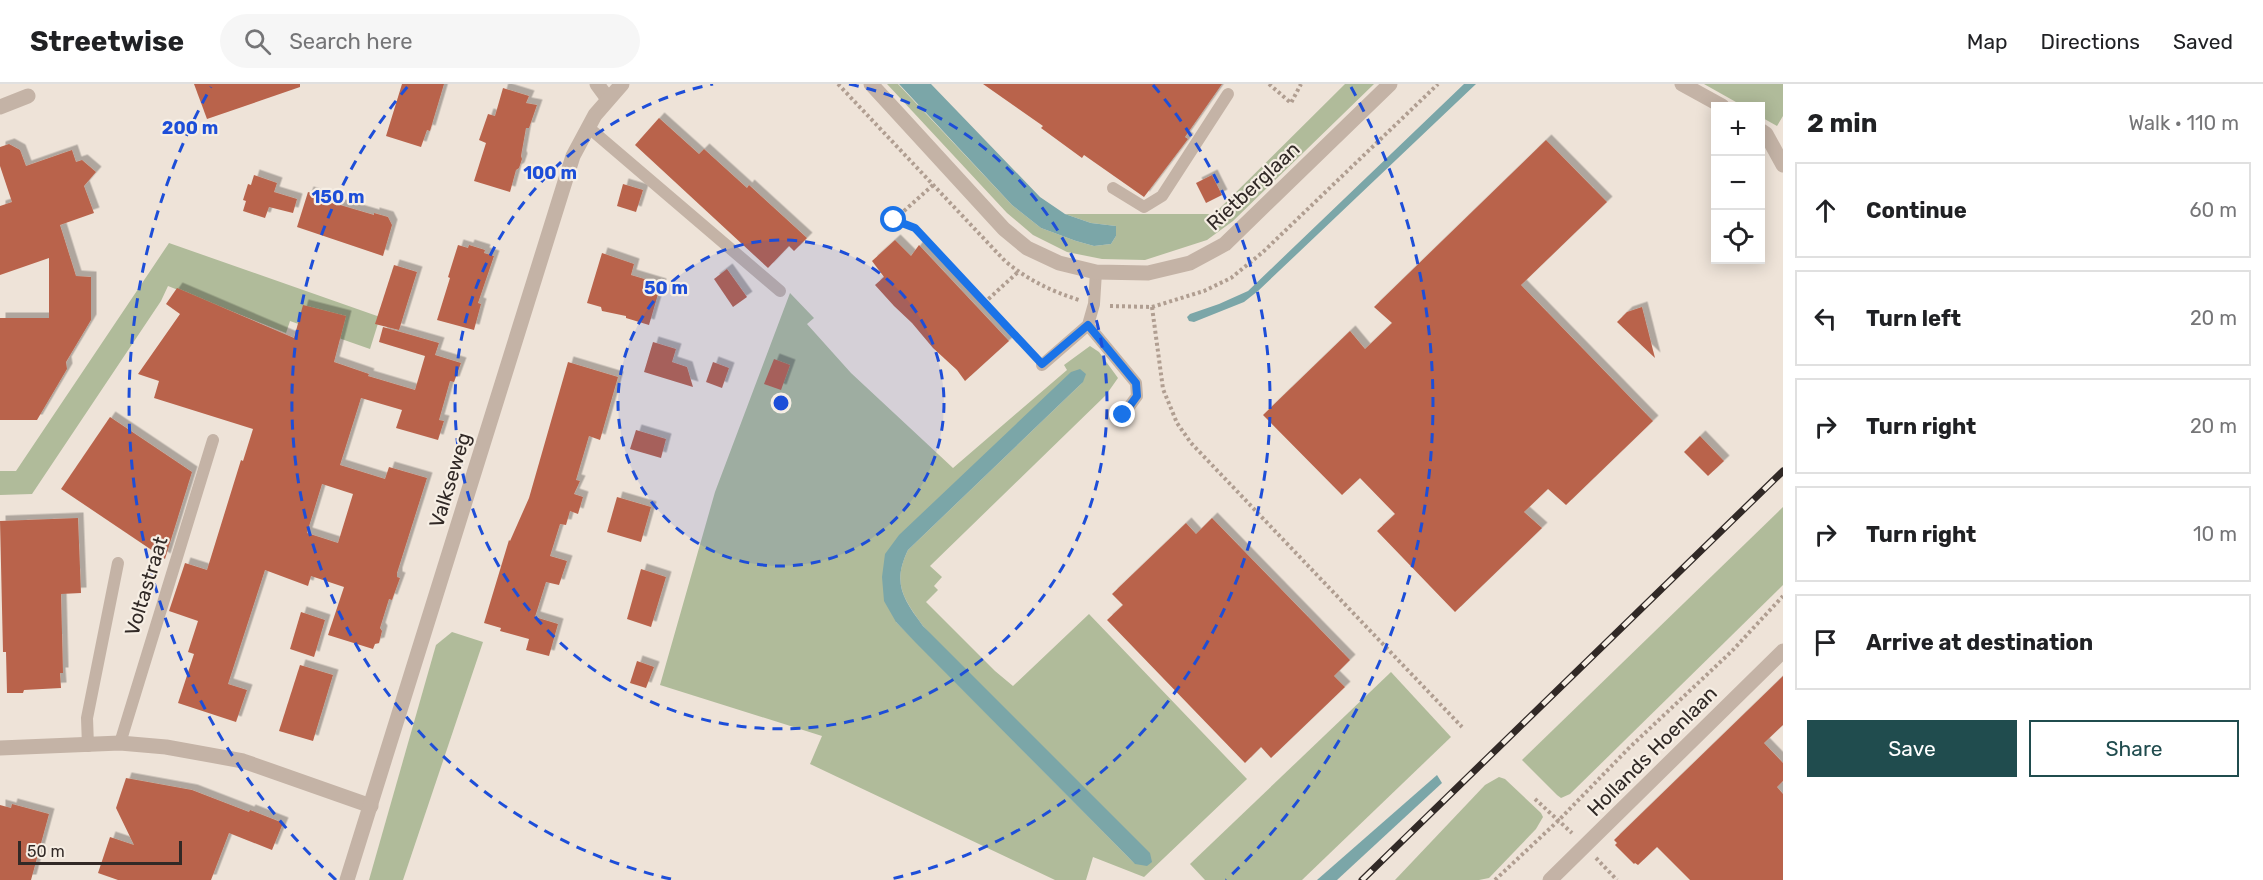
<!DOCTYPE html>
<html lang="en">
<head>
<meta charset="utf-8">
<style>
	:root { --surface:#fff; --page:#f6f6f6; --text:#202124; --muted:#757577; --line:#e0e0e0; --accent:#204c4e }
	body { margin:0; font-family:Rubik,sans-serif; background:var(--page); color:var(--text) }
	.controls { position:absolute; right:18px; top:18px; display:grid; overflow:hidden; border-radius:0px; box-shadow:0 3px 15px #0003 }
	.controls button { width:54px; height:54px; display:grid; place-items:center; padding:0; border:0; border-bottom:2px solid var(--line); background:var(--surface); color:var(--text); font:30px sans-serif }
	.scale { position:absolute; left:18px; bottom:15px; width:164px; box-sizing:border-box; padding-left:6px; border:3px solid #312926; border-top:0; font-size:16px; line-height:21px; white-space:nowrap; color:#312926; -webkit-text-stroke:4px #f6eee4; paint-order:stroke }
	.stop { position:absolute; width:18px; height:18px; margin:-14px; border:4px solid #1a73e8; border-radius:50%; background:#fff }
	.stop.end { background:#1a73e8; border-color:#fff; box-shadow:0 2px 6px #0008 }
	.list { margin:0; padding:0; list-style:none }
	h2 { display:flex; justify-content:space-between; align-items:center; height:78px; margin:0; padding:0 24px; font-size:26px }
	h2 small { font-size:20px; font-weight:400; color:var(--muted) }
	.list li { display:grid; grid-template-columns:39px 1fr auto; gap:18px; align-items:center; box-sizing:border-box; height:96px; margin:0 12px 12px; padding:0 12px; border:2px solid var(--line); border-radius:0px }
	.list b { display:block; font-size:22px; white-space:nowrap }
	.list em { font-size:20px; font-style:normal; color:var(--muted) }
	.actions { display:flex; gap:12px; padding:18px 24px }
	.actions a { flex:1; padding:14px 0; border:2px solid var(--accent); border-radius:0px; text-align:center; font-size:21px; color:var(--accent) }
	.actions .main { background:var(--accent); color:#fff }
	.icon { flex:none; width:33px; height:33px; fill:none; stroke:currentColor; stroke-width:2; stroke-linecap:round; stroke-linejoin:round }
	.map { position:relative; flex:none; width:1783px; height:796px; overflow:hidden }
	header { display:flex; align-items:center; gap:36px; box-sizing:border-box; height:84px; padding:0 30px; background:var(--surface); border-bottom:2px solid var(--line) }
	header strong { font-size:28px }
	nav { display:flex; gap:33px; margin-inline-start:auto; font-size:21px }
	.search { width:420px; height:54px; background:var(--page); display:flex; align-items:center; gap:15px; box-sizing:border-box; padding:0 21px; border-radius:33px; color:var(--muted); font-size:22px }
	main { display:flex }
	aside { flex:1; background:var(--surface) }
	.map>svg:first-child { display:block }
	.green { fill:#b0bb9a; fill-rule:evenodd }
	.water { fill:#7ba6a8 }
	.building { fill:#b9644c; fill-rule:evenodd; filter:url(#shadow) }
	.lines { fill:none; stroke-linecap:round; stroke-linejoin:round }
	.path { stroke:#b09e91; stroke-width:4; stroke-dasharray:3 3; stroke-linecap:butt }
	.service { stroke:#c4b3a6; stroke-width:12 }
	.minor { stroke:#c4b3a6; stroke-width:15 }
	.tertiary { stroke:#c4b3a6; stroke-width:15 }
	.rail-casing { stroke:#312926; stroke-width:7 }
	.rail { stroke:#f6eee4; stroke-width:4.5; stroke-dasharray:14; stroke-linecap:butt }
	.route { stroke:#1a73e8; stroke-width:8 }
	.ring { fill:none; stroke:#1d4ed8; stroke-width:3; stroke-dasharray:10 8 }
	.labels { text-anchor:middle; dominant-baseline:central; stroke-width:4.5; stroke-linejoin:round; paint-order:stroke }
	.street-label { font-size:20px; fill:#312926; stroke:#f6eee4 }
	.centre { fill:#1d4ed8; stroke:#f6eee4; stroke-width:3 }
	.ring-label { font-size:18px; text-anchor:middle; font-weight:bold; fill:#1d4ed8; stroke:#f6eee4; stroke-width:4.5; stroke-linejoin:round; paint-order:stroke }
</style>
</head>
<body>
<header>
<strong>Streetwise</strong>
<div class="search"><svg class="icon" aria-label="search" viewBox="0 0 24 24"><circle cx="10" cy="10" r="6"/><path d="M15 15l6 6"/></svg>Search here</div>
<nav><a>Map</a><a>Directions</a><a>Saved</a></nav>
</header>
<main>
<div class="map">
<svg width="1783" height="796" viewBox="0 0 1783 796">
	<defs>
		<filter id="shadow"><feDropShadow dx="5.5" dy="-5.5" stdDeviation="0" flood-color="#0004"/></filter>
	</defs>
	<rect width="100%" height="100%" fill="#eee3d8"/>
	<g class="green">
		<polygon points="887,0 898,0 1012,121 1041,144 1076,157 1094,162 1111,160 1116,152 1116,142 1091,139 1065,130 1214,130 1345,0 1374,0 1233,137 1207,156 1145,176 1102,175 1067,168 1033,151 1007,129"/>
		<polygon points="1704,0 1783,0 1783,32 1777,42 1761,33 1760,22 1743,22"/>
		<polygon points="169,159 380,233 370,265 290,237 286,249 168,202 161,217 32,410 0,411 0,387 16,387"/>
		<path d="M790 209 814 234 807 240 851 289 953 384 1067 286 1064 281 1090 262 1099 268 1118 294 1106 311 930 482 942 493 934 502 938 506 926 518 995 587 1013 602 1089 530 1247 695 1144 793 1093 773 1086 796H1055L810 680 822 652 660 601 715 408ZM1083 298 908 466C892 499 903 514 923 542L1135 780 896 538 900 451Z"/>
		<polygon points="1783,423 1783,501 1570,710 1561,714 1557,711 1522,676"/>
		<polygon points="452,548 483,558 403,796 369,796 436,561"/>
		<polygon points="1391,588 1451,653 1302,796 1205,796 1190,780"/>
		<polygon points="1499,693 1505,695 1541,729 1543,733 1536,745 1489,794 1479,796 1395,796 1485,701"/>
	</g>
	<g class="water">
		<polygon points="899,0 931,0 1040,113 1065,130 1091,139 1116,142 1116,152 1111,160 1094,162 1076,157 1041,144 1012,121"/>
		<polygon points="1464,0 1476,0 1258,207 1244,218 1194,238 1189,237 1187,233 1190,230 1219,220 1248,207"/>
		<path d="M1080 285 1086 290 1083 298 908 466C892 499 903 515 923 542L1150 769 1152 778 1147 782 1135 780 915 558 896 538 884 517 882 493 885 470 899 451 1071 288Z"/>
		<polygon points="1437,691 1442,699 1337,796 1317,796"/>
	</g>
	<g class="building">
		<polygon points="194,0 300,0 300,3 207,35"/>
		<polygon points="402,0 444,0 430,47 427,46 421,63 386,52"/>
		<polygon points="983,0 1222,0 1185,53 1188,55 1144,113 1084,71 1082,74 1041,44 1043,42"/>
		<polygon points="503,4 529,12 526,19 537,21 529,44 526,44 521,72 522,75 519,84 516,86 510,108 474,97 486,59 479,56 488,30 495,32"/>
		<polygon points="659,34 699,70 704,65 747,104 749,101 807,154 794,167 789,162 768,184 635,61"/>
		<polygon points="1546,56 1607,118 1521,201 1653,337 1566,421 1548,405 1524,428 1542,444 1455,528 1377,447 1395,430 1360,394 1342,411 1263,331 1350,247 1365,265 1392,239 1374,223"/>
		<polygon points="9,60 20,66 26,82 72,66 76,78 82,76 96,88 84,102 94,129 60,141 76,192 91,193 91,236 66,278 67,285 37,336 0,336 0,234 49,234 49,174 0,191 0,122 12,118 0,82 0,63"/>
		<polygon points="254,91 277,99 274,108 297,115 293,129 269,123 265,134 243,127 246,117 243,116 248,100 251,101"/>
		<polygon points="1212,91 1222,111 1206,119 1196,99"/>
		<polygon points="623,100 643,106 636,128 617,122"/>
		<polygon points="308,108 330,115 330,118 374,131 374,129 388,133 392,141 383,172 297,143"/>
		<polygon points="895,156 911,172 919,161 1009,257 965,297 957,286 933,264 912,239 894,222 875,201 884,193 872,177"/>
		<polygon points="458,161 468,164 469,161 485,166 484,169 494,172 478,219 481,220 474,246 437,236 450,194 448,193"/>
		<polygon points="602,169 634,180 631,191 661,200 649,241 626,234 626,232 602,227 601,223 587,219"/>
		<polygon points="394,181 417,188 399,246 375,240"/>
		<polygon points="727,185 747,213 733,223 714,195"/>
		<path d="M177 204 294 254 303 221 346 232 334 278 369 290 368 292 415 306 425 272 379 258 383 243 439 259 435 271 461 279 454 298 450 297 439 336 444 337 438 356 396 344 402 326 361 314 340 381 385 395 389 383 427 394 397 489V493L400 494 392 516 389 515 380 544 382 547 379 559 375 560 373 565 328 551 344 503 311 492 308 502 265 486 228 600 247 606 236 638 178 619 194 570 188 568 198 537 169 527 185 479 207 486 241 376 243 377 253 345 154 314 159 297 138 290 180 230 166 220ZM322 400 353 410 338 459 307 449Z"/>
		<polygon points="1642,223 1655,274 1617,238 1627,228"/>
		<polygon points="653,258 676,265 672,278 687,283 693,303 644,288"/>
		<polygon points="774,275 790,281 781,306 764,300"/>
		<polygon points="568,278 618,293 600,356 589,352 576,396 580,397 574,410 583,413 578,430 570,427 566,441 560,440 550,472 567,477 559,501 546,498 535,533 558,540 549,572 526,566 529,555 500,547 501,544 484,539 509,456 510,457 529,414"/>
		<polygon points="713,278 729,284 722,304 706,298"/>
		<polygon points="110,333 192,388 165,475 61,405"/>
		<polygon points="636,346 666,355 661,374 630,365"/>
		<polygon points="1700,352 1724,377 1708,392 1684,368"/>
		<polygon points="617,413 651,423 641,458 607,448"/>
		<polygon points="78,434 81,509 61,510 63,589 60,589 61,604 24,606 23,609 7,609 6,568 3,568 0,437"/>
		<polygon points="1212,434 1350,576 1334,592 1345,603 1271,674 1261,663 1245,679 1107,536 1123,521 1112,510 1186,439 1196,450"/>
		<polygon points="641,485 666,493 651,543 627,535"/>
		<polygon points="301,528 325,536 314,573 290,565"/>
		<polygon points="637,577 654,583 646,604 630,599"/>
		<polygon points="300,581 333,591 313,657 279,647"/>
		<polygon points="1783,592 1783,641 1764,659 1783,679 1783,697 1777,703 1783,710 1783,796 1690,796 1657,763 1638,781 1635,779 1634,780 1615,761 1617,759 1614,756"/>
		<polygon points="126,694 192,706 249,728 250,726 283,739 272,766 229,749 211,796 118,796 98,789 110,753 134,761 116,724"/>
		<polygon points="12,720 49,730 31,796 0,796 0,721 11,724"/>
	</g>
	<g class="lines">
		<g class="path">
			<path d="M838 0 1005 177C1028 196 1051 207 1079 216"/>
			<polyline points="1269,0 1291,19 1301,0"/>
			<polyline points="933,101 894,136 915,144 1031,269"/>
			<polyline points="984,219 1018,188"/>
			<polyline points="1110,222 1152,223 1204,207 1231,194 1263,168 1438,0"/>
			<polyline points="1152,223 1163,305 1177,339 1191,359 1462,643"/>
			<polyline points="1535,715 1572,749"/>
			<polyline points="1596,774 1617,796"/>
			<polyline points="1495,796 1559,736 1629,664 1732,567 1783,512"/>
		</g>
		<g class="service">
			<polyline points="588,43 780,207"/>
			<polyline points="1113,104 1144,123 1162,112 1228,10"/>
			<polyline points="1088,241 1136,299 1137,312 1123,331"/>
			<polyline points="1042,281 1088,241 1094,220 1096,188"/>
			<polyline points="120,659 213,356"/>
			<polyline points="88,662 87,634 118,479"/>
		</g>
		<g class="minor">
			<polyline points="597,0 608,15"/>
			<polyline points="871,0 1004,145 1027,164 1059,179 1096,188 1148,189 1190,179 1225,160 1390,0"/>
			<polyline points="1682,0 1722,22"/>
			<polyline points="0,23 28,12"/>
			<polyline points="1760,46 1766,50 1783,81"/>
			<polyline points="0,664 120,659 166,663 243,677 371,722"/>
			<polyline points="1550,796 1783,567"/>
		</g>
		<polyline class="tertiary" points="347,796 573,72 595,31 622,0"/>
		<defs>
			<polyline id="rail" points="1362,796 1783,387"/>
		</defs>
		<use href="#rail" class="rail-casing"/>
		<use href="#rail" class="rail"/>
	</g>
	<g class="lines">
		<polyline class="route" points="894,136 915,144 1042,280 1088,241 1136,299 1137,312 1123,331"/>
	</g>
	<circle cx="781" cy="319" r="163" fill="#1d4ed8" fill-opacity=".12"/>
	<g class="ring">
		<circle cx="781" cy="319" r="163"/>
		<path d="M849 0A326 326 0 1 1 713 0"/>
		<path d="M671 795A489 489 0 0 1 409 1M1153 1A489 489 0 0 1 891 795"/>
		<path d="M336 796A652 652 0 0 1 211 3M1351 3A652 652 0 0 1 1226 796"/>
	</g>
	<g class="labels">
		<g class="street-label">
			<text transform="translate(1253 102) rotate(-43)">Rietberglaan</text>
			<text transform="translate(450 396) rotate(-73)">Valkseweg</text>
			<text transform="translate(146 502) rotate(-73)">Voltastraat</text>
			<text transform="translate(1652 667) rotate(-45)">Hollands Hoenlaan</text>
		</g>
	</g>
	<circle cx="781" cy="319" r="9" class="centre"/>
	<g class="ring-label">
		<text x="190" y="50">200 m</text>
		<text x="550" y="95">100 m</text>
		<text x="338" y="119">150 m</text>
		<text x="666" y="210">50 m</text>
	</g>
</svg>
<div class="controls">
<button>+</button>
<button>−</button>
<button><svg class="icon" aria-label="locate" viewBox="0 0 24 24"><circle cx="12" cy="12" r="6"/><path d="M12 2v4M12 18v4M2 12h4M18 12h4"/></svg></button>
</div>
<div class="scale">50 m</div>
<div class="stop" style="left:894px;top:136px"></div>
<div class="stop end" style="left:1123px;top:331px"></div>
</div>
<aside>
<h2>2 min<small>Walk · 110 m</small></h2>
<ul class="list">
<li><svg class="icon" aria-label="ahead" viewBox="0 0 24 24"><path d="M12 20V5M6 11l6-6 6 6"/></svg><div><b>Continue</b></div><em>60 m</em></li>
<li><svg class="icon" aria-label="left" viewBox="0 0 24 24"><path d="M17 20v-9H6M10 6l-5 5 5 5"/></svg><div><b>Turn left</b></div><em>20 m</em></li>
<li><svg class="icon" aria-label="right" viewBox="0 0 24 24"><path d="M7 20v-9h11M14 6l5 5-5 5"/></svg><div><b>Turn right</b></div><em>20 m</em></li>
<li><svg class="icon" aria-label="right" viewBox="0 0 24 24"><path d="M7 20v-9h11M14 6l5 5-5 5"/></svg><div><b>Turn right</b></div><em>10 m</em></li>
<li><svg class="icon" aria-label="arrive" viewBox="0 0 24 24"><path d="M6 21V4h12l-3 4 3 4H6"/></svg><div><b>Arrive at destination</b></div></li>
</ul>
<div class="actions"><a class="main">Save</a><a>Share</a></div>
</aside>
</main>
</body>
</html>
